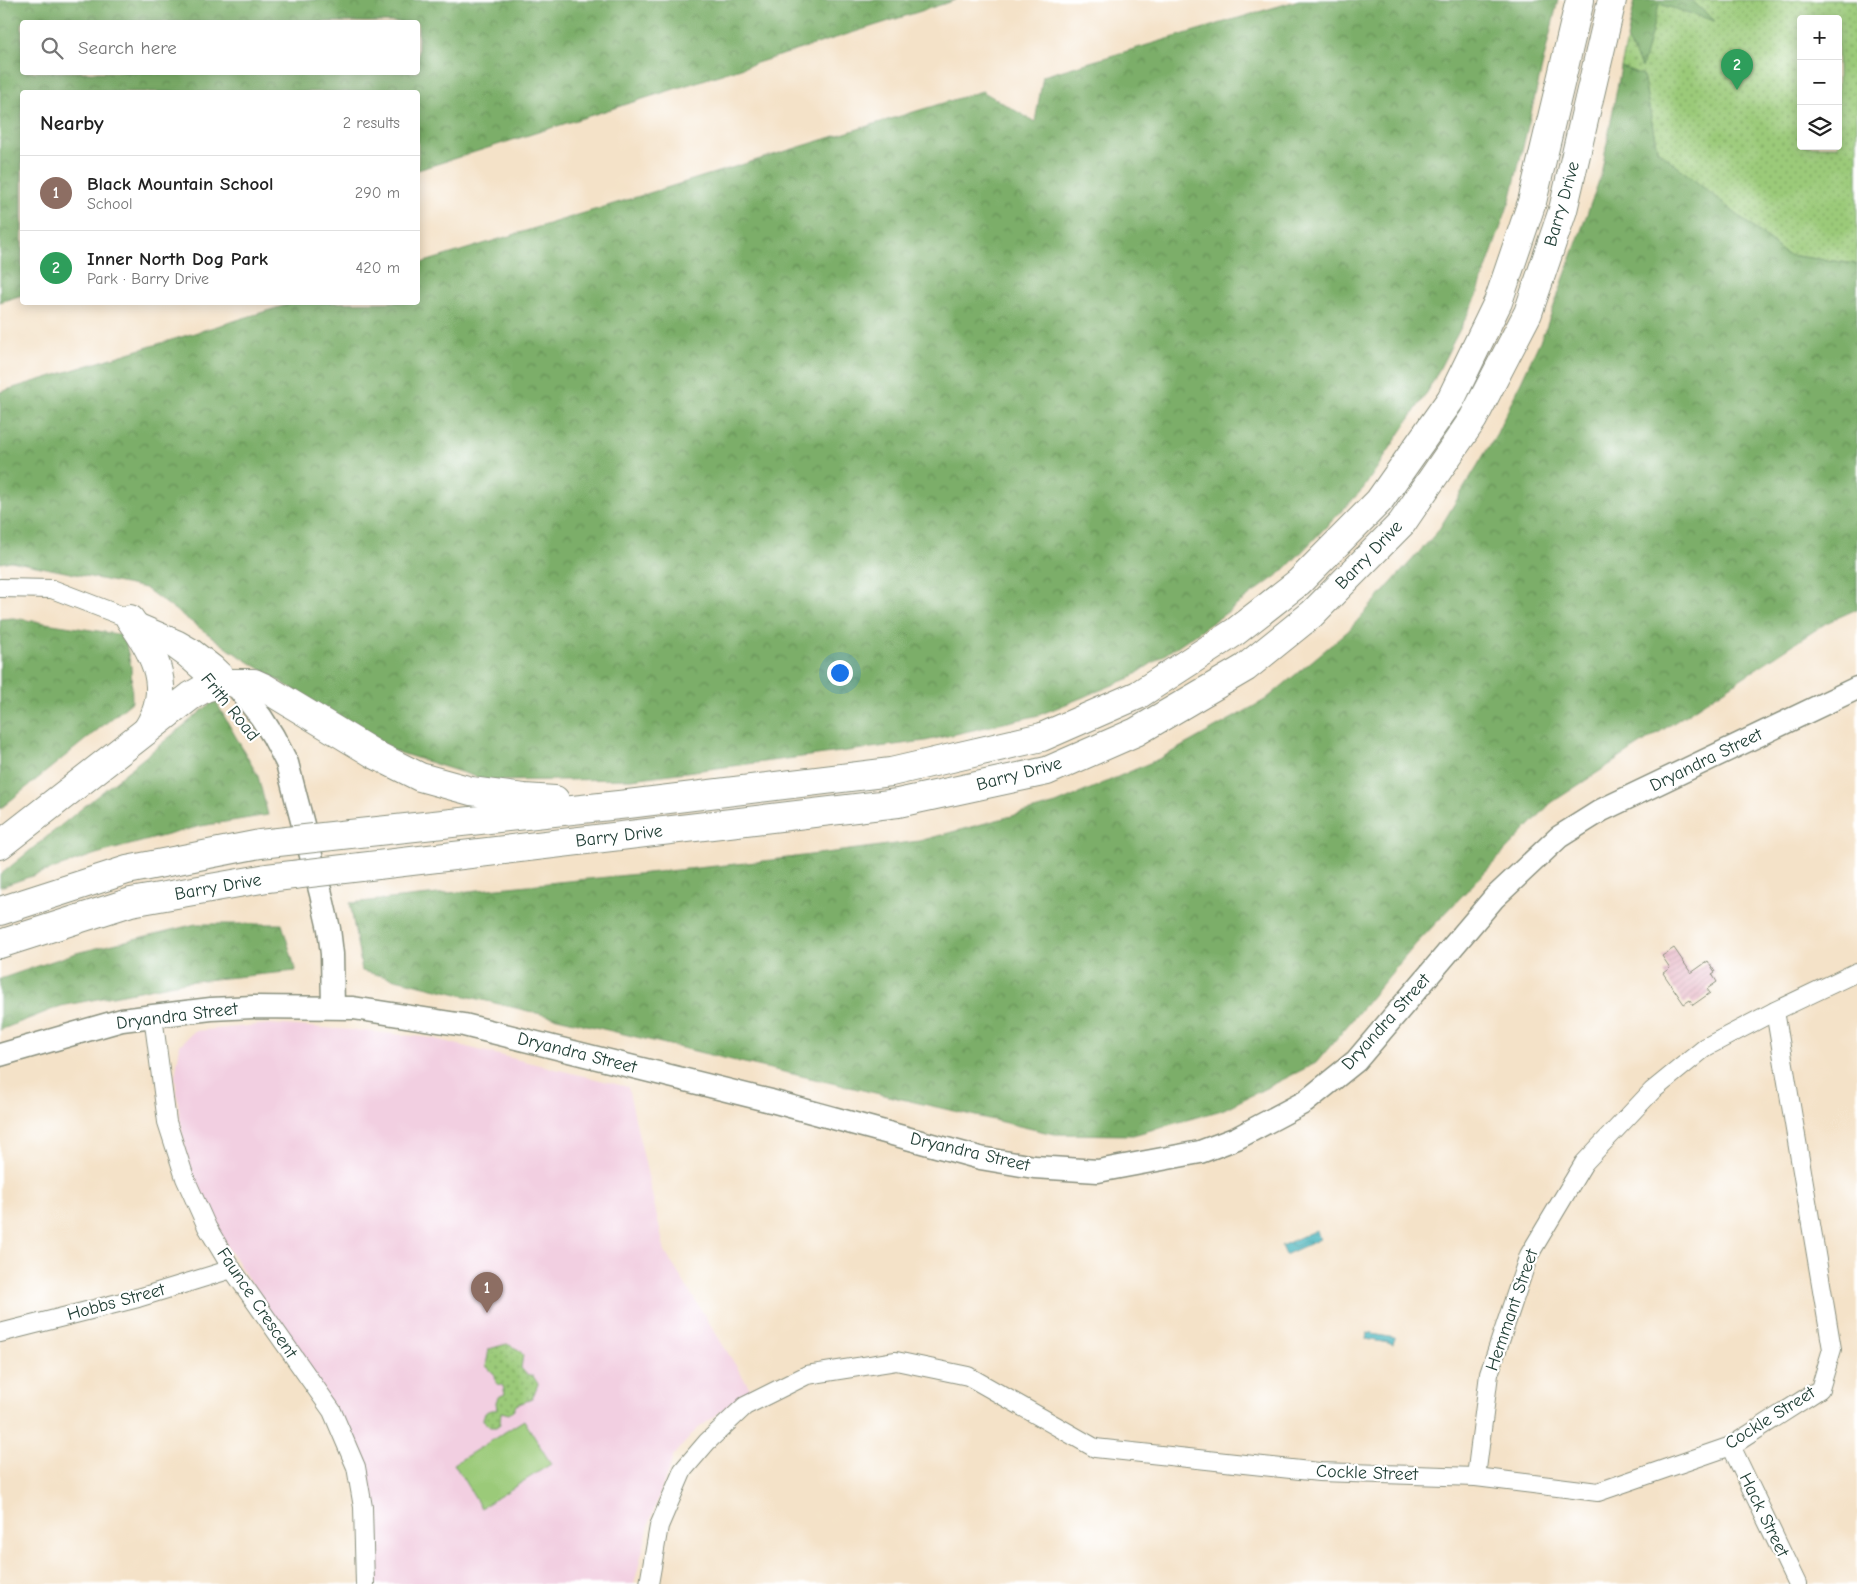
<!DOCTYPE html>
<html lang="en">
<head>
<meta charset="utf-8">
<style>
	:root { --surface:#fff; --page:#f6f6f6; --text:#222; --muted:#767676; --line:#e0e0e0; --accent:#111827 }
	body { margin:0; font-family:"Comic Neue",sans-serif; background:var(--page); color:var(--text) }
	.controls { position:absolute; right:15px; top:15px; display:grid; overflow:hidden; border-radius:5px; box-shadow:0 2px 12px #0003 }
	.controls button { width:45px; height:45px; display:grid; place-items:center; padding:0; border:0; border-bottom:1px solid var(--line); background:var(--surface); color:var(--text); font:25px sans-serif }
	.you { position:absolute; left:839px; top:672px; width:18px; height:18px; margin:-12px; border:4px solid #fff; border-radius:50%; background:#1a73e8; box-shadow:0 0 0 8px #1a73e833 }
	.badge { display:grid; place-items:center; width:32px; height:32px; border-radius:50%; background:var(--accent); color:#fff; font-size:16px; font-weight:700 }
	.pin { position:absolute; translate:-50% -41px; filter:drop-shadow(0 1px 2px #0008) }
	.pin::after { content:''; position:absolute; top:26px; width:18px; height:15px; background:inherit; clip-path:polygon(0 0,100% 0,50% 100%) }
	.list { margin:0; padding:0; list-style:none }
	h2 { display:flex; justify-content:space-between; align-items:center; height:65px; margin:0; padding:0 20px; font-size:21px }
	h2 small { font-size:16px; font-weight:400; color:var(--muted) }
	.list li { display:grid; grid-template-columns:32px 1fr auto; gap:15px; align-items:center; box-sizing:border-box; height:75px; padding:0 20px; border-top:1px solid var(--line) }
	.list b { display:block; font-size:19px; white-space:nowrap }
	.list p { margin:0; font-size:16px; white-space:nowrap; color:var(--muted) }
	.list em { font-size:16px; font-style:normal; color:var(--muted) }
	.icon { flex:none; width:28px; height:28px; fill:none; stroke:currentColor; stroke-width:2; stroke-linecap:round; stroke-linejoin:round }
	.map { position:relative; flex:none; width:1857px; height:1584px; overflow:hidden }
	.search { position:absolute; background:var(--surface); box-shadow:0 2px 12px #0003; left:20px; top:20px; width:400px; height:55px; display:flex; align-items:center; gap:12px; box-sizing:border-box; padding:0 18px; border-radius:5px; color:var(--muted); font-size:19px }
	.panel { position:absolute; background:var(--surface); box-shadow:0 2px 12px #0003; left:20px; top:90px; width:400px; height:215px; border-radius:5px }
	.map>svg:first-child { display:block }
	.built { fill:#f2cfe1 }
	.grass { fill:url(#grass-dots); stroke:#5d8456; fill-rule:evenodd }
	.forest { fill:url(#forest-crowns); stroke:#4e764e; fill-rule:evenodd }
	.garden { fill:#9bca79; stroke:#5d8456 }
	.water { fill:url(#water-waves); stroke:#307776 }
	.building { fill:url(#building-hatch) }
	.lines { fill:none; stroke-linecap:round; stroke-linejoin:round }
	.minor-casing { stroke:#8a907e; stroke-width:20 }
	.tertiary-casing { stroke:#8a907e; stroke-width:25 }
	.primary-casing { stroke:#8a907e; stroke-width:30 }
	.minor { stroke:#fff; stroke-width:18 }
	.tertiary { stroke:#fff; stroke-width:22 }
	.primary { stroke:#fff; stroke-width:28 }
	.primary-bridge-casing { stroke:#8a907e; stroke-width:30; stroke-linecap:butt }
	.primary-bridge { stroke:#fff; stroke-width:28 }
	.labels { text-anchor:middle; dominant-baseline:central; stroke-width:4.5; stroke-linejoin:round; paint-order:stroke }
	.street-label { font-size:18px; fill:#1f3d34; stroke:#fff }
</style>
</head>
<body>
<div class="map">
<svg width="1857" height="1584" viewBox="0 0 1857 1584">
	<defs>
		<pattern id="grass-dots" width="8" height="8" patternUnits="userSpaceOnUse" patternTransform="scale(1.25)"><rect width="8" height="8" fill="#9bca79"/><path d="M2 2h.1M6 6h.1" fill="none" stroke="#7ea564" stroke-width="1.8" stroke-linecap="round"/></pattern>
		<pattern id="forest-crowns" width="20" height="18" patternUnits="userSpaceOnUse" patternTransform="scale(1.25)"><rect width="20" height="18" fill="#7cae69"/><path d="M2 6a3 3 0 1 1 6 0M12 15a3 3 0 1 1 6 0" fill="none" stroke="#658f57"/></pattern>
		<pattern id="water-waves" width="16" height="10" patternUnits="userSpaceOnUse" patternTransform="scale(1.25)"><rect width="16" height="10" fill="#41b1b9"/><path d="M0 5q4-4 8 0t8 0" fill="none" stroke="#369197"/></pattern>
		<pattern id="building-hatch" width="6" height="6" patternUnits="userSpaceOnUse" patternTransform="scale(1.25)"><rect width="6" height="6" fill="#e4aabd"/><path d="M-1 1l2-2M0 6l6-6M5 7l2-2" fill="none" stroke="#b88c9a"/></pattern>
	</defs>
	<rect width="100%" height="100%" fill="#fff"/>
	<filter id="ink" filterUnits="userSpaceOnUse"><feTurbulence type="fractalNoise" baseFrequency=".02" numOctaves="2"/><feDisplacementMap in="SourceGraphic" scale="10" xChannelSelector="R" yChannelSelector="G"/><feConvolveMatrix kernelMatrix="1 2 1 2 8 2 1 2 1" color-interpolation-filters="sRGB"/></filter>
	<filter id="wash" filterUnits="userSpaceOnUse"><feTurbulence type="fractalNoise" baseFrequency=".0096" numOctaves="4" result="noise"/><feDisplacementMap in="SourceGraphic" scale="20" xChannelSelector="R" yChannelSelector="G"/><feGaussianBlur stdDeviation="1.12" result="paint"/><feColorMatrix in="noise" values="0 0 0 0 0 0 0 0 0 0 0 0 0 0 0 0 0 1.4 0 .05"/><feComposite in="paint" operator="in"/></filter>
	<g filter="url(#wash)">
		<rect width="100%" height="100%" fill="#f4e2c8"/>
		<polygon class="built" points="269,1024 365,1031 431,1038 628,1087 665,1252 751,1390 696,1430 674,1455 651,1518 634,1584 369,1584 360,1465 255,1290 212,1222 192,1178 181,1127 175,1077 180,1045 194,1031"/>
		<g class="grass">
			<path d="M1691 0H1857V264L1787 255 1657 150 1643 75 1621 67 1627 39 1642 67 1659 3 1699 16 1700 8ZM1801 19H1838V146H1801Z"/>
			<path d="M507 1344 519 1350 523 1355 521 1368 526 1374 533 1376 538 1384 532 1399 516 1405 514 1410 509 1414 501 1412 500 1424 496 1427H490L483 1421C483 1412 488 1409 497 1410L496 1402 498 1397 505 1394 503 1386 496 1383 495 1375 486 1366 489 1349Z"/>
		</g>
		<g class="forest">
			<path d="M0 0H956L418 170V92H22V295L0 302ZM22 22H418V72H22Z"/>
			<polygon points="1299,0 1558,0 1511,197 1476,298 1428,391 1363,489 1283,571 1222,616 1130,678 1039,715 925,741 632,779 489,781 388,749 230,650 145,588 11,561 0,563 0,392 293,303 418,302 418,264 982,91 1035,122 1043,76"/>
			<polygon points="1635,0 1691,0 1715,21 1659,4 1642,68 1627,39"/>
			<polygon points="1621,67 1643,75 1657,150 1787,255 1857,264 1857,609 1826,623 1551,803 1415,945 1316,1063 1222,1110 1133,1135 1054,1134 736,1061 362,971 350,903 756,862 919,841 1056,804 1161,758 1265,700 1348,631 1438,531 1497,433 1546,328 1601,175"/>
			<polygon points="13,618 124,635 131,667 132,702 0,809 0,619"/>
			<polygon points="215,700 258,776 268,815 201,826 96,854 0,887 0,875"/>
			<polygon points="196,924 282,924 296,971 185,982 61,1006 0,1030 0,979 76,953"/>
		</g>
		<polygon class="garden" points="524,1420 551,1464 481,1508 454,1464"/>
		<g class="water">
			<polygon points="1316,1230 1320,1239 1285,1255 1281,1246"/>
			<polygon points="1367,1333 1395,1338 1393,1344 1366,1339"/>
		</g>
		<g id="blocks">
			<polygon class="building" points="1674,948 1691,973 1708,961 1715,972 1712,974 1717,982 1707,989 1710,993 1693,1005 1690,1000 1684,1004 1663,973 1670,968 1662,956"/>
		</g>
	</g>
	<g filter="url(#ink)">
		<use href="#blocks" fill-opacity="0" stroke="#8a907e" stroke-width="1"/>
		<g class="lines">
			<defs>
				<g id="minor">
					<polyline points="0,588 52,589 130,619 179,640 193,648 215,665 234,683"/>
					<polyline points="163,642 185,658 216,685"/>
					<polyline points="153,1016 167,1122 185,1178 207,1227 232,1269 332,1411 356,1467 363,1507 365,1584"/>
					<polyline points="0,1333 138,1298 232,1269"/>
					<polyline points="1731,1446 1797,1584"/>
					<polyline points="1476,1477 1489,1374 1529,1255 1584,1163 1652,1091 1706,1047 1775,1011 1857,972"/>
					<polyline points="649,1584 659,1526 683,1470 707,1442 745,1406 807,1375 896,1361 968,1376 1095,1448 1319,1472 1476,1477 1598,1492 1731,1446 1820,1389 1832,1349 1775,1011"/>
				</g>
				<g id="tertiary">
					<polyline points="221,684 234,683 261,717 273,736 287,763 321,894 329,929 332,954 333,1007"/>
					<polyline points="0,1055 122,1020 153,1016 211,1009 253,1007 353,1008 464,1025 771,1101 980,1158 1034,1167 1098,1171 1200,1152 1237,1138 1305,1102 1356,1061 1494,898 1559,837 1602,810 1857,688"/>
				</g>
				<g id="primary">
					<path d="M130 619C155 654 174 689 147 730"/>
					<polyline points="234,683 254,683 265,688 376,755 420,777 471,791 524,798 555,800"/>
					<polyline points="350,834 628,804 891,772 1042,737 1138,695 1235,632 1299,582 1379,501 1451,399 1498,302 1532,202 1580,0"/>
					<polyline points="0,845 191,696 205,688 216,685"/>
					<polyline points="361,867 898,803 1047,771 1136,732 1245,668 1312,614 1402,523 1473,419 1528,313 1563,210 1612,0"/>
					<polyline points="0,911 127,870 260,844"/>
					<polyline points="0,944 131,902 267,878"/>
				</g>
			</defs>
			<use href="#minor" class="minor-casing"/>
			<use href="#tertiary" class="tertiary-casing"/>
			<use href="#primary" class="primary-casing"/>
			<use href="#minor" class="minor"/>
			<use href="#tertiary" class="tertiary"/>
			<use href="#primary" class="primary"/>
			<defs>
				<g id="primary-bridge">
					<polyline points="260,844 350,834"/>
					<polyline points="267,878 361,867"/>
				</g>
			</defs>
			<use href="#primary-bridge" class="primary-bridge-casing"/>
			<use href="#primary-bridge" class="primary-bridge"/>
		</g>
	</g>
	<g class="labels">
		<g class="street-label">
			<text transform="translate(1562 204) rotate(-74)">Barry Drive</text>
			<text transform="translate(1369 555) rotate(-46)">Barry Drive</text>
			<text transform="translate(230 707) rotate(51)">Frith Road</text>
			<text transform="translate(1706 760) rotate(-26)">Dryandra Street</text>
			<text transform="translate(1019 774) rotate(-15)">Barry Drive</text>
			<text transform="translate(619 836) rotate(-7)">Barry Drive</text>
			<text transform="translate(218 887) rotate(-10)">Barry Drive</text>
			<text transform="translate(177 1016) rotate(-7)">Dryandra Street</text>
			<text transform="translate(1386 1022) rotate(-48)">Dryandra Street</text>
			<text transform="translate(577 1053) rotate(14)">Dryandra Street</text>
			<text transform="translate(970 1152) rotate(13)">Dryandra Street</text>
			<text transform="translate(116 1302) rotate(-15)">Hobbs Street</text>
			<text transform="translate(257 1303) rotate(56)">Faunce Crescent</text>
			<text transform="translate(1512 1310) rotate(-71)">Hemmant Street</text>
			<text transform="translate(1770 1418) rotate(-32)">Cockle Street</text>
			<text transform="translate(1367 1473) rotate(2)">Cockle Street</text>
			<text transform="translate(1764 1515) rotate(64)">Hack Street</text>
		</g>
	</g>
</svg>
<div class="controls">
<button>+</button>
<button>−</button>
<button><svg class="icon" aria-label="layers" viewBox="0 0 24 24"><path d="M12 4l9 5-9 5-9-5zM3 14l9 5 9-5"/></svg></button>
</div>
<div class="you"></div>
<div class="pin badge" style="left:487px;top:1313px;background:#8d6e63">1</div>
<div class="pin badge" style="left:1737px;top:90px;background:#2e9e5b">2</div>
<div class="search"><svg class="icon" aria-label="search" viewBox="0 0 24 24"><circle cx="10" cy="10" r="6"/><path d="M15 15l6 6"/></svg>Search here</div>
<section class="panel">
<h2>Nearby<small>2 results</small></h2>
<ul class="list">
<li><span class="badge" style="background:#8d6e63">1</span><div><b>Black Mountain School</b><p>School</p></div><em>290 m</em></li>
<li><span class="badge" style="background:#2e9e5b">2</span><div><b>Inner North Dog Park</b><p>Park · Barry Drive</p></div><em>420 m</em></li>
</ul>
</section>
</div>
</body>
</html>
